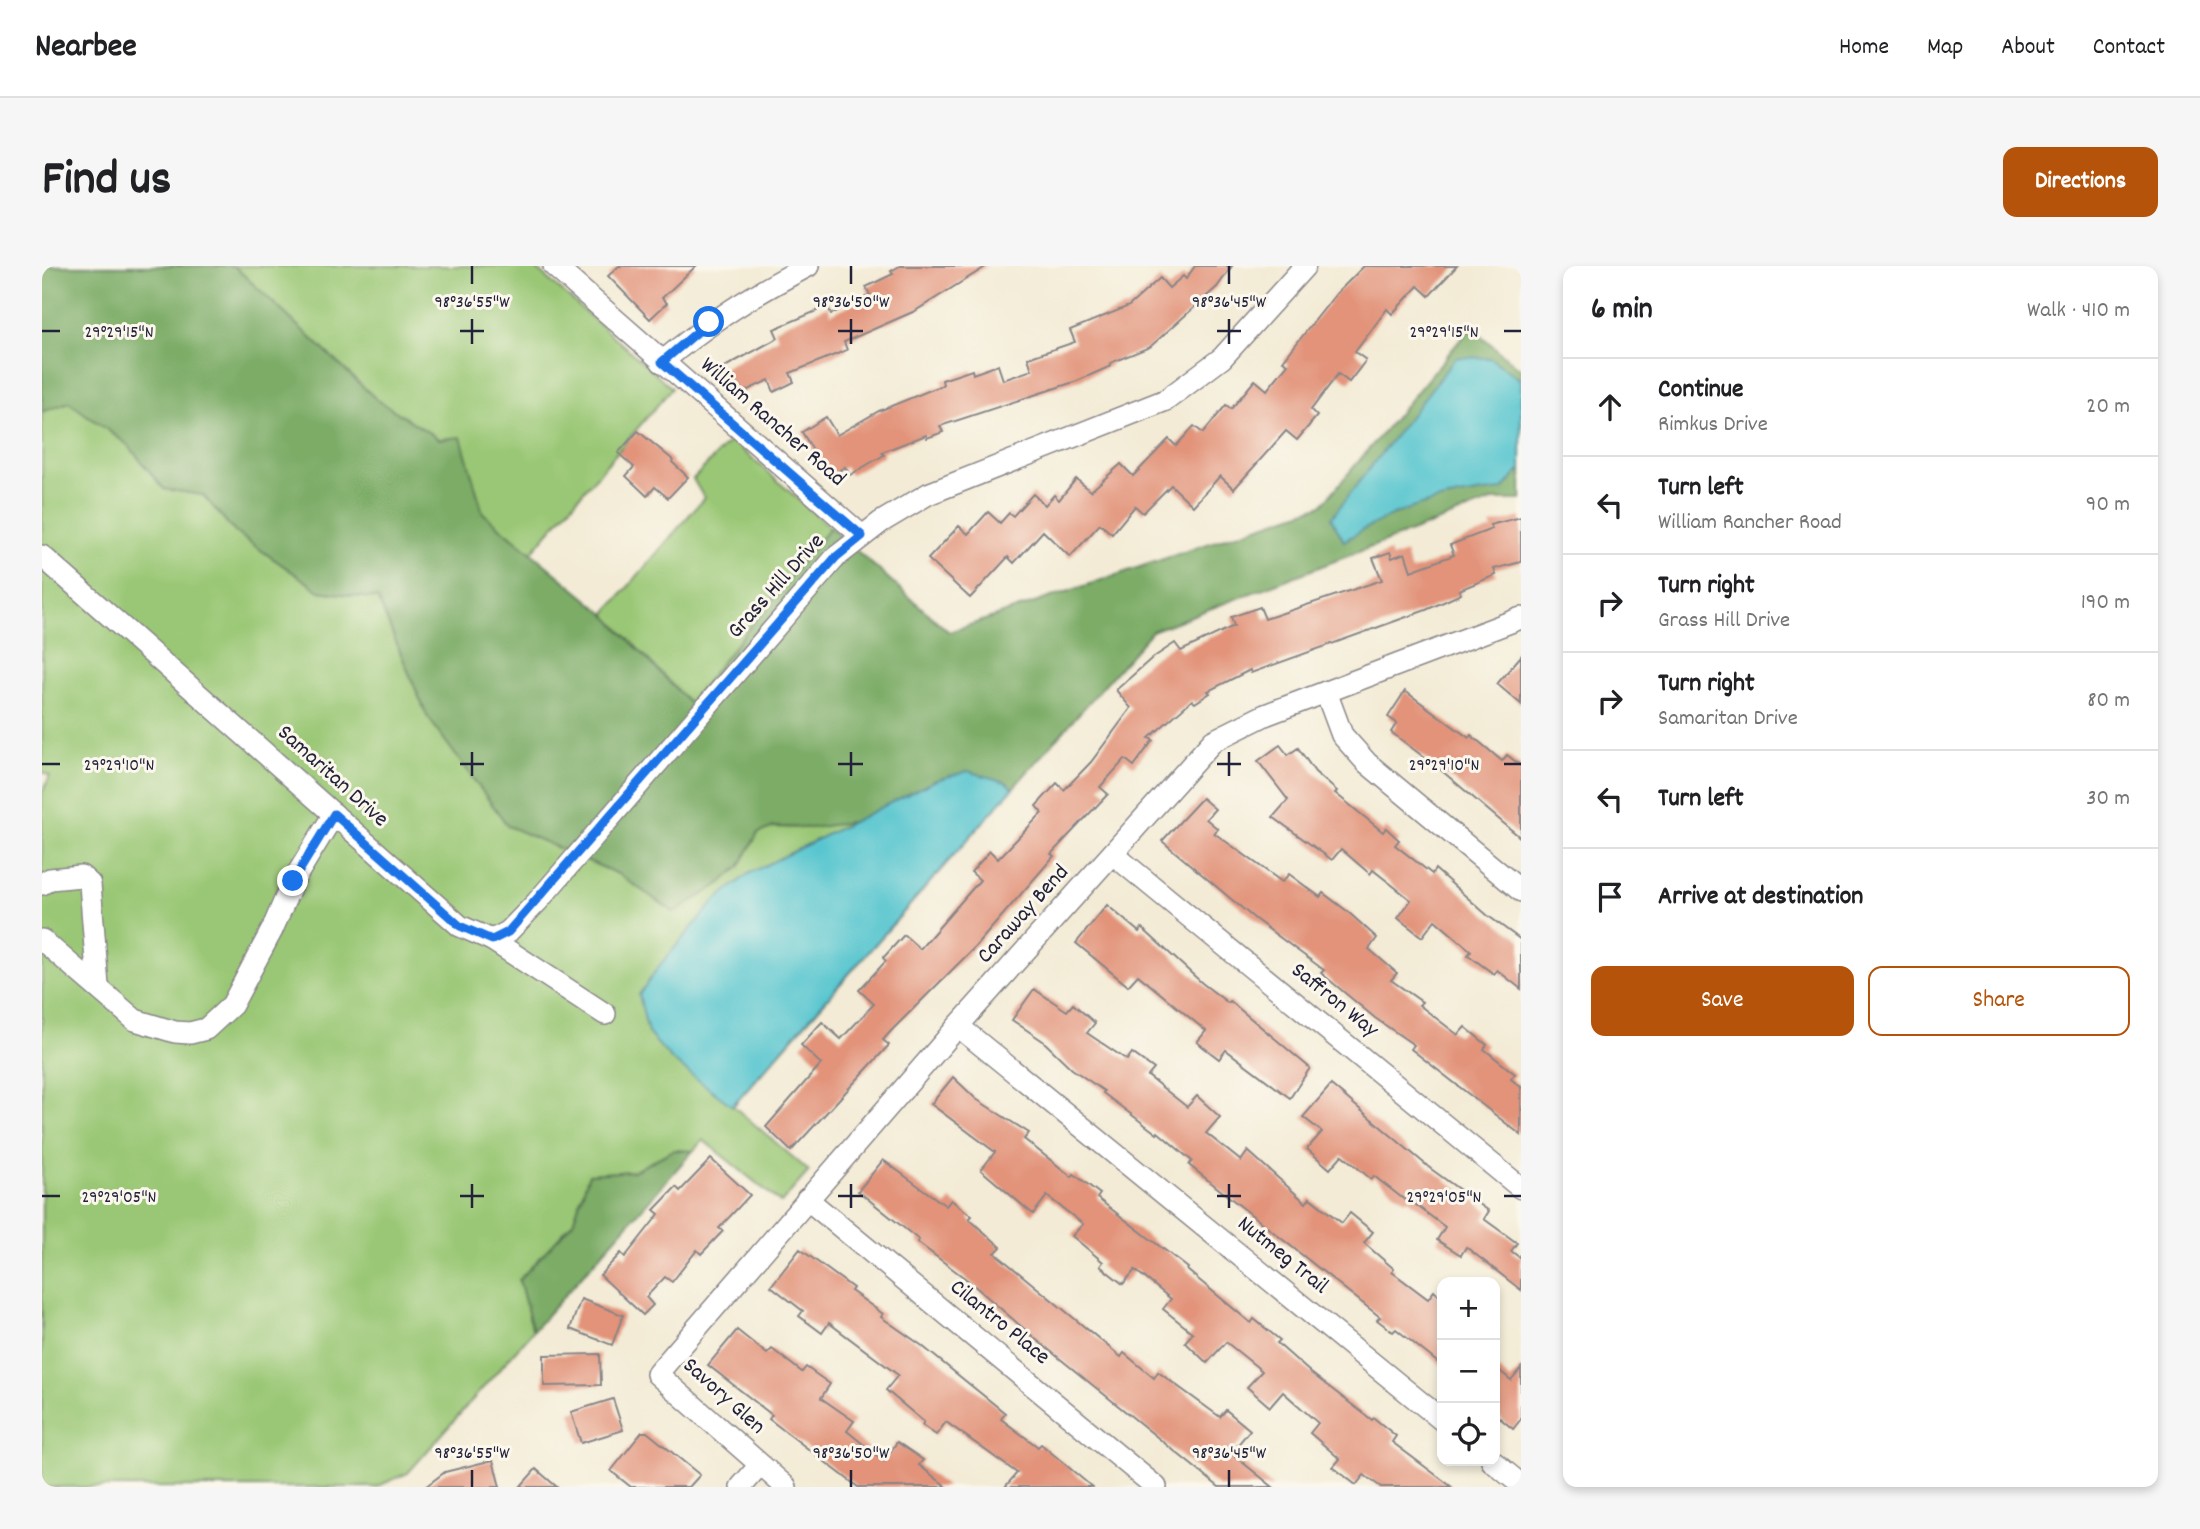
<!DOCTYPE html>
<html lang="en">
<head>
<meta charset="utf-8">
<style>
	:root { --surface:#fff; --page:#f6f6f6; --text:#202124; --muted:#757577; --line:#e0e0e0; --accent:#b45309 }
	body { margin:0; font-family:Dekko,sans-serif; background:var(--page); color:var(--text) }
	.controls { position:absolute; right:21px; bottom:21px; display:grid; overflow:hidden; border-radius:14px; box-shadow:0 4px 10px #0003 }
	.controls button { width:63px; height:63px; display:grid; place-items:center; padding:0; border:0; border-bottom:2px solid var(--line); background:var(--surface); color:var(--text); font:35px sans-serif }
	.stop { position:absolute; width:21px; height:21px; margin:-16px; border:5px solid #1a73e8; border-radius:50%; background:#fff }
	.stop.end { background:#1a73e8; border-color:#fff; box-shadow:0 2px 7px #0008 }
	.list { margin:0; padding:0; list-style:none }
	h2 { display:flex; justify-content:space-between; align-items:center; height:91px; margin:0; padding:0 28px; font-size:30px }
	h2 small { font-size:23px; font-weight:400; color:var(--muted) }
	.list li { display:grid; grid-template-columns:46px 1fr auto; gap:21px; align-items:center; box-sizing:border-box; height:98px; padding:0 28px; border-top:2px solid var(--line) }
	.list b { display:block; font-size:26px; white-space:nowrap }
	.list p { margin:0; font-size:23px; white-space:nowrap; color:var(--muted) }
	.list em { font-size:23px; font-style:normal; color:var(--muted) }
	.actions { display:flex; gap:14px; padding:21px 28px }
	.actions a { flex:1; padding:16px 0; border:2px solid var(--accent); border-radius:14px; text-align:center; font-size:24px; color:var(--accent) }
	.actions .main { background:var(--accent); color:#fff }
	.icon { flex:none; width:38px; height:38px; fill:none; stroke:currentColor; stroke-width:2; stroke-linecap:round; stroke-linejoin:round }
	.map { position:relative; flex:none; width:1479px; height:1221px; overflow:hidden; border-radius:14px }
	header { display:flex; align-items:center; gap:42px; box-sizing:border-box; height:98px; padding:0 35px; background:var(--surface); border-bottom:2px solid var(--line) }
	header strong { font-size:33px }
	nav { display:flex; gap:38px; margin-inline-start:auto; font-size:24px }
	.intro { display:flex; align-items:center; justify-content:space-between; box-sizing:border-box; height:168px; padding:0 42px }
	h1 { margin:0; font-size:49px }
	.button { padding:18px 32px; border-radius:14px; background:var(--accent); color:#fff; font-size:24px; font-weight:700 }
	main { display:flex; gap:42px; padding:0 42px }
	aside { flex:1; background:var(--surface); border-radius:14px; box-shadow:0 4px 10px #0003 }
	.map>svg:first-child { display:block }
	.green { fill:#9ac775; stroke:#5e7458; stroke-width:2 }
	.forest { fill:#7bac66; stroke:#4e6750; stroke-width:2 }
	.water { fill:#59c6cf; stroke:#3e7485; stroke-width:2 }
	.building { fill:#e29379 }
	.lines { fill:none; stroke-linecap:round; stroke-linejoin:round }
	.minor-casing { stroke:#8a8688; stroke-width:24 }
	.minor { stroke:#fff; stroke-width:21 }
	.route { stroke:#1a73e8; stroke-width:9 }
	.ticks { fill:none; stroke:#22223b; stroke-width:2.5 }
	.labels { text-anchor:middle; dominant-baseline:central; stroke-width:6; stroke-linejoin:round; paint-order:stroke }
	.street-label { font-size:23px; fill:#22223b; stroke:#fbf7ec }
	.ticks-label { font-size:18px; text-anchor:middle; fill:#22223b; stroke:#fbf7ec; stroke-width:6; stroke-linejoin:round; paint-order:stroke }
</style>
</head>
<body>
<header>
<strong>Nearbee</strong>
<nav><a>Home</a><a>Map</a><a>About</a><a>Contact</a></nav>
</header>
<div class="intro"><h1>Find us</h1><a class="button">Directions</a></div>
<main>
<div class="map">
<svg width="1479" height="1221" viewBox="0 0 1479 1221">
	<rect width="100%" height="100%" fill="#fbf7ec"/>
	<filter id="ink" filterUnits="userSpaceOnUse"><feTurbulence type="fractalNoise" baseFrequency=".0143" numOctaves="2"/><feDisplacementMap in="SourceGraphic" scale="14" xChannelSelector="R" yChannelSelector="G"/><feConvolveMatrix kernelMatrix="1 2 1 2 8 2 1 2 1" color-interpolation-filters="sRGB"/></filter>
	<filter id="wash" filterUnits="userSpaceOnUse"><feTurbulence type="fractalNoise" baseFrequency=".00686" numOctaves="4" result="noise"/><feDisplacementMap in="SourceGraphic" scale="28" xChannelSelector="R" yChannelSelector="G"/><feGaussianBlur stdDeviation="1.57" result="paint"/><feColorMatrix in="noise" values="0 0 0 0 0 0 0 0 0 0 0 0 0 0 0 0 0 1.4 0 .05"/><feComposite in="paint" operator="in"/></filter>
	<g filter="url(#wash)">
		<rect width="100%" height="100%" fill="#f3ebd5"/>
		<g class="green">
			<polygon points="192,0 491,0 630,122 489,287 441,247 397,173 334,133"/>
			<polygon points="27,136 86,179 122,223 161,229 193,266 278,325 336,333 385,450 466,560 576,608 632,646 675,620 697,601 716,567 732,561 770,562 894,514 971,522 691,840 767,905 739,937 661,874 651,885 631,884 592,905 547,908 531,956 477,1014 491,1065 366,1207 334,1221 0,1221 0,527 8,510 0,506 0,146"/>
			<polygon points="689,174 788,261 647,437 563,348 662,232 651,213"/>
		</g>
		<g class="forest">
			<polygon points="0,0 192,0 334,133 397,173 419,171 441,247 563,348 647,437 788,261 907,366 1280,239 1429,61 1479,104 1479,234 1452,234 1110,365 971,522 964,516 894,514 815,555 770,562 732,561 716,567 697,601 675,620 632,646 576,608 466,560 385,450 336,333 278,325 193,266 161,229 122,223 86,179 27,136 0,146"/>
			<polygon points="631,884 651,885 491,1065 477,1014 531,956 547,908 592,905"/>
		</g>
		<g class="water">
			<path d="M1414 91 1448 92 1479 114V203L1460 224C1398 231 1355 241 1302 275L1289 252Z"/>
			<polygon points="926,505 964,516 971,522 690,840 630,794 606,767 597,729 617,700 673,635 706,608 894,514"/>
		</g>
		<g id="blocks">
			<g class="building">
				<polygon points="577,0 654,0 620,32 625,37 608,53 566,10"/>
				<polygon points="858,0 945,0 873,45 802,76 805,84 748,107 752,116 732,126 727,114 693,130 679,103 736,72 732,63 786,40 789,48 828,29 824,21 851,8 849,5"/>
				<polygon points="1153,0 1190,0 1175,21 1108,81 1068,97 1069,100 1035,115 898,160 901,166 885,172 884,169 840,186 842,189 808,209 803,201 787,211 760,166 784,151 795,169 837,145 901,119 900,114 930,104 931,108 956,99 961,114 990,104 986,92 1033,76 1028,64 1087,40 1118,12 1127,22 1141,10 1144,13"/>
				<polygon points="1322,0 1415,0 1387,30 1376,20 1350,48 1345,43 1313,86 1324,94 1307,116 1296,108 1269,144 1275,150 1255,174 1244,165 1192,223 1178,210 1151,240 1129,219 1101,247 1093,240 1070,268 1058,258 1028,291 1001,265 972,297 966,291 928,332 886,293 917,260 926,268 946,246 958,257 967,247 971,250 991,228 1003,239 1012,229 1017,234 1034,213 1049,225 1079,198 1091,210 1127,173 1134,180 1152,160 1161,167 1184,139 1189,143 1213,114 1225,124 1246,98 1241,95 1251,82 1294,28"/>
				<polygon points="596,165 631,194 630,196 646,211 626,232 613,221 605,230 584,210 592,201 576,187"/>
				<polygon points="1479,251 1479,296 1452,303 1454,309 1417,324 1419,328 1384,344 1209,407 1208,404 1166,425 1168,427 1153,437 1150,434 1107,472 1111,474 1092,500 1083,493 1058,521 1066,528 1009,588 1012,590 933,681 849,765 841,774 847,779 749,885 724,861 779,798 759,779 780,756 799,773 832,738 817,724 844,695 841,692 862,669 878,683 938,614 929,606 948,585 956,593 1000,547 994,540 1015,517 1022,524 1049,496 1089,442 1074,424 1109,393 1133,377 1139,385 1192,360 1189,351 1218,341 1223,353 1340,314 1331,292 1348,286 1350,292 1363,287 1369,305 1412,289 1408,279 1450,263 1448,259"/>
				<polygon points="1479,390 1479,438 1455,418"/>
				<polygon points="1363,425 1427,472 1429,469 1460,495 1465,489 1479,500 1479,572 1400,505 1349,466 1355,457 1346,451"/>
				<polygon points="1238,479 1246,489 1256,482 1273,506 1295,525 1293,527 1341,566 1344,562 1357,574 1353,579 1390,608 1393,603 1445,649 1479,674 1479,723 1455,704 1452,708 1426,689 1429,685 1393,654 1380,671 1356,652 1369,634 1331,604 1328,608 1299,583 1290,594 1231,551 1246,534 1216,495"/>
				<polygon points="1160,532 1173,543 1164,553 1176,563 1172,567 1240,616 1247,608 1278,631 1281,627 1305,645 1335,672 1327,683 1355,707 1349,714 1380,736 1377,739 1416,769 1423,761 1445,779 1442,783 1473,808 1469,813 1479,821 1479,869 1369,783 1372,779 1333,752 1279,707 1282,704 1213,653 1120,575"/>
				<polygon points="1065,639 1097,666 1100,662 1160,717 1186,737 1188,735 1268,802 1248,832 1184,784 1177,793 1155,776 1164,765 1096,709 1086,720 1034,677"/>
				<polygon points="992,723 1025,745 1031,738 1053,757 1045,767 1085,794 1090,787 1112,803 1106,810 1145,841 1155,830 1178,851 1164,867 1199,895 1206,885 1264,937 1268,932 1300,957 1308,947 1331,966 1322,977 1352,1003 1350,1006 1386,1033 1392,1025 1400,1032 1400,1100 1354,1063 1351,1066 1335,1054 1338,1051 1147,899 1150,895 1116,866 1115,868 1061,827 1062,825 1030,803 1001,775 970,754"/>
				<polygon points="911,811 934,833 987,867 982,873 1030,911 1032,908 1058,928 1055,932 1146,1002 1145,1004 1209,1057 1212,1053 1238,1074 1235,1077 1269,1107 1330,1154 1332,1152 1354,1170 1350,1176 1410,1221 1339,1221 1322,1209 1314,1219 1291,1201 1298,1193 1268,1167 1276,1157 1241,1126 1228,1141 1205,1121 1220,1105 1184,1076 1165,1097 1143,1076 1151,1067 1121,1043 1129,1033 1093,1004 1081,1018 1058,1000 1061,996 1030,970 1041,958 1005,930 991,948 939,904 953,886 889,838"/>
				<polygon points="1289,819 1389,903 1447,945 1442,953 1475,977 1469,985 1477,991 1479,988 1479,1024 1424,981 1419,989 1395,974 1403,961 1366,933 1364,935 1332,910 1329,913 1300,889 1288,903 1265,883 1280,866 1261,851"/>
				<polygon points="669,893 708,929 677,962 681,965 659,988 655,984 630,1016 623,1011 604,1031 611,1039 601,1049 558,1009 579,987 583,991 617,948 612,944 634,921 638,925"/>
				<polygon points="841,894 904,940 909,934 930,950 927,953 959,981 953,987 1079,1091 1082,1087 1112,1112 1116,1106 1178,1151 1184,1144 1208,1164 1189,1187 1231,1221 1177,1221 996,1075 928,1016 875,976 877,974 816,925"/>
				<polygon points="758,983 811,1022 809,1025 841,1048 839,1051 879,1079 963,1147 959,1153 996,1181 999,1178 1050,1221 963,1221 975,1207 904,1156 894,1169 880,1159 882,1156 844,1124 856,1109 787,1057 780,1067 757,1050 761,1045 729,1020"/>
				<polygon points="539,1033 581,1049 570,1079 528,1063"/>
				<polygon points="695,1064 725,1088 730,1083 760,1106 764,1101 788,1118 779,1132 812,1155 805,1165 842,1195 855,1176 881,1194 877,1199 905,1221 816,1221 727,1153 730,1149 666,1099"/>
				<polygon points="558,1088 559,1119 502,1120 502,1089"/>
				<polygon points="1453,1101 1469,1114 1479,1102 1479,1153 1471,1163 1453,1148"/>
				<polygon points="571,1133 581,1164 539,1177 529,1146"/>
				<polygon points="600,1166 605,1166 658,1209 647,1221 589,1221 569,1205"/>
				<polygon points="451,1194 458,1221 383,1221 403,1206"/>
				<polygon points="494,1203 515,1221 478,1221"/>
			</g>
		</g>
	</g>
	<g filter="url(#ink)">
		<use href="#blocks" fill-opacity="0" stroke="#8a8688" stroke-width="2"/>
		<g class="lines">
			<defs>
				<g id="minor">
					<polyline points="512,0 820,270"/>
					<path d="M620 96C669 55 710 29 766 0"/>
					<polyline points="0,290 418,660 450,674 563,748"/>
					<polyline points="1284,426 1300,469 1325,497 1479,625"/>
					<polyline points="1072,589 1479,922"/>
					<polyline points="0,618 8,613 39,610 48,618 56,720"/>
					<polyline points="0,674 93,754 133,766 148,767 164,763 190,739 230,664 251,615 292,548"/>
					<polyline points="450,674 466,666 495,636 794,291 839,256 886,228 1124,134 1180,92 1263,0"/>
					<polyline points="916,760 1400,1154"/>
					<polyline points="765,933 1114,1221"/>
					<polyline points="1450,1195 1472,1213"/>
					<polyline points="699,1221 718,1199"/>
					<polyline points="744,1221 615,1108 916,760 1171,475 1223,449 1479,352"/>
				</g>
			</defs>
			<use href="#minor" class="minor-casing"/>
			<use href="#minor" class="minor"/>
		</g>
	</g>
	<g class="lines" filter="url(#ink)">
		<polyline class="route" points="251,615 292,548 418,660 450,674 466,666 794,291 820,270 620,96 667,56"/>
	</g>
	<path class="ticks" d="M430 0V18M809 0V18M1187 0V18M430 53V78M809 53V78M1187 53V78M0 65H18M418 65H442M796 65H821M1175 65H1199M1462 65H1479M430 486V510M809 486V510M1187 486V510M0 498H18M418 498H442M796 498H821M1175 498H1199M1462 498H1479M430 918V942M809 918V942M1187 918V942M0 930H18M418 930H442M796 930H821M1175 930H1199M1462 930H1479M430 1204V1221M809 1204V1221M1187 1204V1221"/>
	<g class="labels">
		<g class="street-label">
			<text transform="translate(730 157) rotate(41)">William Rancher Road</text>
			<text transform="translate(735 321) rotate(-48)">Grass Hill Drive</text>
			<text transform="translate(290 511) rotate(42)">Samaritan Drive</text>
			<text transform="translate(982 649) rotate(-48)">Caraway Bend</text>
			<text transform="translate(1292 735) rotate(39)">Saffron Way</text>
			<text transform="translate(1240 990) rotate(39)">Nutmeg Trail</text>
			<text transform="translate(957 1057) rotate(39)">Cilantro Place</text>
			<text transform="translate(681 1131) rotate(42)">Savory Glen</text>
		</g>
	</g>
	<g class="ticks-label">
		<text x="430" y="41">98°36'55"W</text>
		<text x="809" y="41">98°36'50"W</text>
		<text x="1187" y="41">98°36'45"W</text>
		<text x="77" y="71">29°29'15"N</text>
		<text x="1402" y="71">29°29'15"N</text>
		<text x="77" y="504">29°29'10"N</text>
		<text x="1402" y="504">29°29'10"N</text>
		<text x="77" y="936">29°29'05"N</text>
		<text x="1402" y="936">29°29'05"N</text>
		<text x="430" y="1192">98°36'55"W</text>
		<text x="809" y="1192">98°36'50"W</text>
		<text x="1187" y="1192">98°36'45"W</text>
	</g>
</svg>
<div class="controls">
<button>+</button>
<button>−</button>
<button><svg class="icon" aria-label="locate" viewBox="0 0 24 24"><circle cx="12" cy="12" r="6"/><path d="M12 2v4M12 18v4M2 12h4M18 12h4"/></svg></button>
</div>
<div class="stop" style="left:667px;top:56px"></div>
<div class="stop end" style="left:251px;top:615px"></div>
</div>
<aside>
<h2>6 min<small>Walk · 410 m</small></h2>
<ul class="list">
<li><svg class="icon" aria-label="ahead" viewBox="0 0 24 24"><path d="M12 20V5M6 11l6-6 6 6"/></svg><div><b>Continue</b><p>Rimkus Drive</p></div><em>20 m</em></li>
<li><svg class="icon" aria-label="left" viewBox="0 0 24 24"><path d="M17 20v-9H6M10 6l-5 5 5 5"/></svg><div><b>Turn left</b><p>William Rancher Road</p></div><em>90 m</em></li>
<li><svg class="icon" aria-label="right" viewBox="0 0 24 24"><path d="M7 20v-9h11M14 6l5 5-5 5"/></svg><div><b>Turn right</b><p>Grass Hill Drive</p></div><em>190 m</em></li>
<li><svg class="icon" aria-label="right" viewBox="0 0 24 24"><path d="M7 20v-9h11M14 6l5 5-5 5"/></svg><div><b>Turn right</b><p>Samaritan Drive</p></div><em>80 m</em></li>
<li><svg class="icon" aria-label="left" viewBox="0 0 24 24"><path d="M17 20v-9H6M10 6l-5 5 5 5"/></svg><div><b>Turn left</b></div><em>30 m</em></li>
<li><svg class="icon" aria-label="arrive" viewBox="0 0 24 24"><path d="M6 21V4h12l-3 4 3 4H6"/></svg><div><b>Arrive at destination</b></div></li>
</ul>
<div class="actions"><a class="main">Save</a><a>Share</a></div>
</aside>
</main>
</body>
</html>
